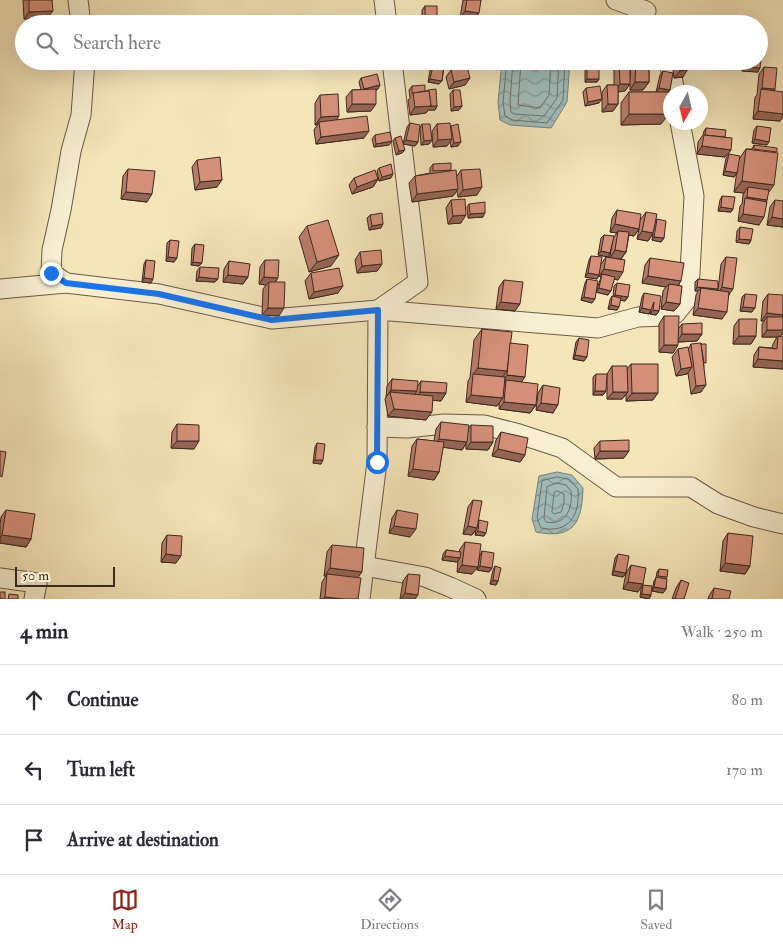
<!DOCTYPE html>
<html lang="en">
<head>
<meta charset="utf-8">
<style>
	:root { --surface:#fff; --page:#f2f2f3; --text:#2b2b33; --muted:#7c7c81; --line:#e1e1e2; --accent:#8f2418 }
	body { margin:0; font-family:"IM FELL Double Pica",serif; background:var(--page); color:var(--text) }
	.compass { position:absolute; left:663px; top:85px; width:45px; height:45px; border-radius:50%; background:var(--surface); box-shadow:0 5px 20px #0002; rotate:188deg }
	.scale { position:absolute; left:15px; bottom:12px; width:100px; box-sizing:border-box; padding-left:5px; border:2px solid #3d2820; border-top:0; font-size:14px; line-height:18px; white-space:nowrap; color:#3d2820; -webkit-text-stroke:4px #f8efd2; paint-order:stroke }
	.stop { position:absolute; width:15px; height:15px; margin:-11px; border:4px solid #1a73e8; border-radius:50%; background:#fff }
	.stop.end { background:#1a73e8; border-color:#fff; box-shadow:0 1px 5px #0008 }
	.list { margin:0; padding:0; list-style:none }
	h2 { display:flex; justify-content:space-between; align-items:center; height:65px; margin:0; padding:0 20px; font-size:21px }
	h2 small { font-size:16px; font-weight:400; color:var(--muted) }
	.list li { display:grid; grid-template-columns:32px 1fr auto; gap:15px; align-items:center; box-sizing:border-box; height:70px; padding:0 20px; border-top:1px solid var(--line) }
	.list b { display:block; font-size:19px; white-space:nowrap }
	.list em { font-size:16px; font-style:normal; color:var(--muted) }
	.icon { flex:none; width:28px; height:28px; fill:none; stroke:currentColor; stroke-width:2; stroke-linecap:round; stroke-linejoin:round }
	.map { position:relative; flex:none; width:783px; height:599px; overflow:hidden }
	.search { position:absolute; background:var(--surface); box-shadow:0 5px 20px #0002; left:15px; right:15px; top:15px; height:55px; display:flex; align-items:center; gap:12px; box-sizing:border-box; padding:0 18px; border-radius:28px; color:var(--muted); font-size:19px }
	.sheet { height:275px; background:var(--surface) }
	nav { display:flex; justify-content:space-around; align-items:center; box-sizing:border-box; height:70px; border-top:1px solid var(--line); background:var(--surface); font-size:14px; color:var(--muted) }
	nav a { display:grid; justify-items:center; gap:2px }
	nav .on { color:var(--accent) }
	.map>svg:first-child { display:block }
	.water { fill:url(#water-waves); stroke:#79817d }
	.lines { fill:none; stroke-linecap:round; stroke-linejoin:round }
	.shore { stroke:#6f726e; stroke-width:1 }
	.minor-casing { stroke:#6b5846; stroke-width:21 }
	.minor { stroke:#f8efd2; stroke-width:19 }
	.wall { fill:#b77c69; stroke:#3d2820 }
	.shaded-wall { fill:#956555; stroke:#3d2820 }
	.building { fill:#d5907a; stroke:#3d2820 }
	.route { stroke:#1a73e8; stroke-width:6 }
</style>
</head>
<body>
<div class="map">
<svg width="783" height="599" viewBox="0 0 783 599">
	<defs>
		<pattern id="water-waves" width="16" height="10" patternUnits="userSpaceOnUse" patternTransform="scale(1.25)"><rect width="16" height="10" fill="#a1bdbb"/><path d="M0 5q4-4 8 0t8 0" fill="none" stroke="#849a98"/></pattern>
	</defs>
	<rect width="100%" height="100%" fill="#f5e6ba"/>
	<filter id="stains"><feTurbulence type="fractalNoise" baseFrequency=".004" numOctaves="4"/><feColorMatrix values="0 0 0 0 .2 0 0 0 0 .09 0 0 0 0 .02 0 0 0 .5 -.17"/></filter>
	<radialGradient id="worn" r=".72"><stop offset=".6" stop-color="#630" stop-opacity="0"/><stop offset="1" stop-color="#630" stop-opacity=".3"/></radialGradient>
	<g class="water">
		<polygon points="502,61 570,61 567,102 551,128 510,125 500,120 498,102"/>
		<path d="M557 472 572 475 583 488C582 521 575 540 536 532L532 519 539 476Z"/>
	</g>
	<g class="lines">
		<g class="shore">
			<polyline points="507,61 503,102 505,116 512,120 547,123 563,100 565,61"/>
			<polyline points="513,61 510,102 511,112 514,114 544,116 557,98 559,61"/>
			<polyline points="521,61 518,105 540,108 549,95 551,61"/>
			<path d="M557 477 569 479 578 489C580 514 570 534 541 528L537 518 542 481Z"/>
			<path d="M557 483 566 485 571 491C573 508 566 526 546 522L544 518 547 487Z"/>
			<polygon points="557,491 564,494 564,503 561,512 554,514 552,512 554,493"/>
		</g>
		<defs>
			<g id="minor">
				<polyline points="78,0 81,24"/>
				<polyline points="384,0 387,24"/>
				<polyline points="616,0 646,11"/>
				<polyline points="669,61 675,92"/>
				<polyline points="66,283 51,273 52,250 61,210 71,151 81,115 85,61"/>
				<polyline points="0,289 66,283 159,294 272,319 378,310 418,282 392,61"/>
				<polyline points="377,427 407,428 444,424 484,425 519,434 562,448 616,487 691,487 718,504 754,517 783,524"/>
				<polyline points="364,566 425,577 450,587 476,599"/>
				<polyline points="0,578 37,583 34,599"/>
				<polyline points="360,599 377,462 378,310 598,328 638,317 666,316 675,314 688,298 690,273 694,196 680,122"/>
			</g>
		</defs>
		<use href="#minor" class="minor-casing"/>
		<use href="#minor" class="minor"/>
	</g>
	<g class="wall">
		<polygon points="23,0 52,0 47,18 24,19"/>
		<polygon points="463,0 481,0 474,20 460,18"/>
		<polygon points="425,6 437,20 436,21 440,24 417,24 419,20 422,21 422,10"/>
		<polygon points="400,17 416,24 395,24"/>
		<polygon points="434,61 443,63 443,61 466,61 462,66 444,67 442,81 439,84 428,82 431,65"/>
		<polygon points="619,61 630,77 631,65 633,61 649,61 649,82 643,90 630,90 630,84 625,91 618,92 618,104 613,111 602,112 602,92 607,85 614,85 614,69"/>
		<polygon points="672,61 687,61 683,77 674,78"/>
		<polygon points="743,61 759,61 758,72 742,71"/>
		<polygon points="587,63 599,79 597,82 585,82 585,67"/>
		<polygon points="764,67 775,89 774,91 783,114 783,117 780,121 753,119 755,97 757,95 759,74"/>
		<polygon points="451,70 470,78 465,85 449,89 446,77"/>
		<polygon points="663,71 669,93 661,124 621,125 621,103 629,92 656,92 660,75"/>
		<polygon points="361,78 378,89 376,90 371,111 347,112 346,97 352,90 361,90 359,82"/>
		<polygon points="412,86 425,91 427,91 428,90 437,106 435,110 428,110 426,113 410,115 408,100 410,98 409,90"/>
		<polygon points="586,88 599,103 585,106 583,92"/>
		<polygon points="453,90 462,106 459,110 451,111 450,94"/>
		<polygon points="320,95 337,120 364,138 316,144 314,130 318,124 315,125 315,103"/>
		<polygon points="410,123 418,142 415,146 403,144 407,127"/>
		<polygon points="422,124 432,140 429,144 421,145 420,128"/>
		<polygon points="437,124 451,126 458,146 451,147 450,141 447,146 433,147 432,131"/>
		<polygon points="757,126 767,145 752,143 754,130"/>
		<polygon points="706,128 725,137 731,150 725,157 697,154 698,142 703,135 704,131"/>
		<polygon points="375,135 389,145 374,147 372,139"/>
		<polygon points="395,138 402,153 396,155 393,141"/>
		<polygon points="754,145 768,193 767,200 759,225 738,221 740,206 742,204 743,195 744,193 734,192 737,170 737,173 734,177 723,175 726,158 729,154 739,159 746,149 752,149"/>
		<polygon points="197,160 217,187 195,190 192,167"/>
		<polygon points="433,164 451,170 457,176 461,170 477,195 458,197 457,191 453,196 412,202 409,183 415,176 430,173 430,168"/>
		<polygon points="379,168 391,178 379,181 377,171"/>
		<polygon points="128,169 147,202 121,199 123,176"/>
		<polygon points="354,178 378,179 373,187 352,194 349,185"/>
		<polygon points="722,196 733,209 731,212 718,211 720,200"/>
		<polygon points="451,200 461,223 448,224 446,208"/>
		<polygon points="775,200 783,227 767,225 770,207"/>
		<polygon points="469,204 483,217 468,218 467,207"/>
		<polygon points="617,210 641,219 646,212 655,222 657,219 664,238 661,242 652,240 653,234 648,241 637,239 639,229 634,236 629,235 626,252 621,259 618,280 614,279 608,295 596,292 601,277 599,276 599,275 597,279 585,277 589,260 591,256 601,264 606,257 610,257 612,243 610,253 608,257 598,255 601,238 604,235 613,238 617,233 610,232 612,218"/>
		<polygon points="370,215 381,228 369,230 367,218"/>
		<polygon points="307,226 331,266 309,272 299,237"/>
		<polygon points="740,227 751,240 749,244 736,242 737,231"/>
		<polygon points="170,240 174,262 166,261 167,243"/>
		<polygon points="195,244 199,266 191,265 192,248"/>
		<polygon points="360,252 382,264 377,271 357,273 355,260"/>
		<polygon points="726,257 729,295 722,319 693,315 696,295 698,291 695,291 695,282 698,279 718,289 717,290 718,290 721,264"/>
		<polygon points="650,258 678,285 680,304 674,311 661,309 663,291 666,287 642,283 645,265"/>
		<polygon points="146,260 151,283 142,282 144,264"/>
		<polygon points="265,260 275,282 279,316 262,315 263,289 266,285 259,284 260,267"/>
		<polygon points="229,261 248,277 243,284 223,282 224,269"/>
		<polygon points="200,267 218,279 215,282 196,281 197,271"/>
		<polygon points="311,273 338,293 309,299 305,281"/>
		<polygon points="587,279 592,303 581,300 585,283"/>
		<polygon points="504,280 515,311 496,309 499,287"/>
		<polygon points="617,283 628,297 625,301 620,300 617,310 608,309 610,300 612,296 613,297 614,286"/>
		<polygon points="644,293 659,311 656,315 650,314 650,311 649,314 639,312 642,297"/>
		<polygon points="745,294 752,312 740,311 742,297"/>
		<polygon points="768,294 783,317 783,335 782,334 780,337 783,369 753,367 754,355 759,347 772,348 773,344 777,337 762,337 762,324 764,321 761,321 763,301"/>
		<polygon points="664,316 678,329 682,324 702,334 697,341 678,342 673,353 659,352 659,324"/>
		<polygon points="739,319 756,336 751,344 733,344 734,326"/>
		<polygon points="482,329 510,343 522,382 536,405 530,413 499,409 499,403 497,406 466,402 468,381 470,378 474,340"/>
		<polygon points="579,338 584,361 573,359 576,342"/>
		<polygon points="691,344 704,365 701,392 691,394 688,373 687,374 676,376 672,357 678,349 689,348"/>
		<polygon points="631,364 653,400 626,401 626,394 622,399 607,399 607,374 612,366 627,369"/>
		<polygon points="596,374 606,391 603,395 593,395 593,377"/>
		<polygon points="392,379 418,386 421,381 446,393 441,401 433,400 426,420 388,416 385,399 386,397 387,386"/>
		<polygon points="543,385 553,413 536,410 538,393"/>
		<polygon points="441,422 468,429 471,425 493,442 488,450 466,449 466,444 462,450 443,447 439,472 434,480 408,476 412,446 417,439 434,441 436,429"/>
		<polygon points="177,424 194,449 171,448 172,432"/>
		<polygon points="501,432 525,455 520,462 492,456 496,440"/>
		<polygon points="600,441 624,458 595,459 594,448"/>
		<polygon points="317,443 321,464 313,463 315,447"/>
		<polygon points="473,500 478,522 479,520 484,536 475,535 476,530 472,535 463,534 468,507"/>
		<polygon points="6,510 31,539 26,547 0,543 0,524 1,517"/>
		<polygon points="397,510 410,537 389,533 392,518"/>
		<polygon points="728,533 750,566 745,574 720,571 723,541"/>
		<polygon points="167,535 176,563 161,562 162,543"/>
		<polygon points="465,542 472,574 457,572 458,560 457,562 442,560 443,554 446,550 459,552 460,549"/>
		<polygon points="332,545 358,578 358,599 320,599 322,582 326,576 324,576 327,552"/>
		<polygon points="482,551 492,568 489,572 477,570 480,555"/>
		<polygon points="618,554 626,573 631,565 638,592 623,589 626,573 623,577 612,575 615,558"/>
		<polygon points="495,566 498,581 496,585 490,584 493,570"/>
		<polygon points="659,569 667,577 666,579 666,589 663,593 652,591 654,581 656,578 657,572"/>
		<polygon points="408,574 415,599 400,599 403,581"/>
		<polygon points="681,580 684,599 672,599 676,588"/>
		<polygon points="643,585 651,595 649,599 640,597 641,589"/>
		<polygon points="714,588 729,599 708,599 709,596"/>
	</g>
	<g class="shaded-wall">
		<polygon points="53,11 47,18 24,19 29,12"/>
		<polygon points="465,11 479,13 474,20 460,18"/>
		<polygon points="448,61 466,61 462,66 444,67"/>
		<polygon points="745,67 760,68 758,72 742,71"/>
		<polygon points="688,69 683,77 674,78 680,71"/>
		<polygon points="470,78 465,85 449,89 454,82"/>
		<polygon points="430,79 442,81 439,84 428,82"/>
		<polygon points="587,79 599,79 597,82 585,82"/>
		<polygon points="635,82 649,82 643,90 630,90"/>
		<polygon points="620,84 630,84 625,91 615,92"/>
		<polygon points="380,85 378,89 361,93 364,89"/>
		<polygon points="659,88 670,90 668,94 656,92"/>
		<polygon points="762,88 775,89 770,96 761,89"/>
		<polygon points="602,99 599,103 585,106 588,102"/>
		<polygon points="352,104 376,104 371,111 347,112"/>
		<polygon points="608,104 618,104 613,111 602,112"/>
		<polygon points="431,106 437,106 435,110 428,110 426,113 410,115 415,107"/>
		<polygon points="462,106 459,110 451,111 454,107"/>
		<polygon points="758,111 783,114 783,117 780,121 753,119"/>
		<polygon points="629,114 669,114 661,124 621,125"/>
		<polygon points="339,116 334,124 319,122 318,124 315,125 321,117"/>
		<polygon points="369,131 364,138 316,144 321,137"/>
		<polygon points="452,139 447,146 433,147 438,140"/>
		<polygon points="755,139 769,142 767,145 752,143"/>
		<polygon points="406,140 418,142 415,146 403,144"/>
		<polygon points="432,140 429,144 421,145 424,141"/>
		<polygon points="392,141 389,145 374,147 376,144"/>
		<polygon points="461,142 458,146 451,147 454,143"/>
		<polygon points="702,146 731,150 725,157 697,154"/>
		<polygon points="405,150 402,153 396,155 399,151"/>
		<polygon points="725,171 737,173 734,177 723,175"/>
		<polygon points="393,174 391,178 379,181 382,177"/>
		<polygon points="378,179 373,187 352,194 357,187"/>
		<polygon points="222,180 217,187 195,190 200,182"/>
		<polygon points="742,181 774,185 766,196 748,187 744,193 734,192"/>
		<polygon points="482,187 477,195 458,197 463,190"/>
		<polygon points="458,189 453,196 412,202 417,194"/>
		<polygon points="126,192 152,194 147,202 121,199"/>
		<polygon points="747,197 767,200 762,208 745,200"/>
		<polygon points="721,207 733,209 731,212 718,211"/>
		<polygon points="485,213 483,217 468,218 470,214"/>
		<polygon points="743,214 764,217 759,225 738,221"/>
		<polygon points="466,215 461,223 448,224 453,216"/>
		<polygon points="772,217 783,219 783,227 767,225"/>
		<polygon points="383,224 381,228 369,230 372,226"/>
		<polygon points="615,224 639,229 634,236 618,233 618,231 617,233 610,232"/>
		<polygon points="642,231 653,233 648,241 637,239"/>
		<polygon points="654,237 664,238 661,242 652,240"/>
		<polygon points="739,239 751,240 749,244 736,242"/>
		<polygon points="615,250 626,252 621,259 610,258"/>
		<polygon points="601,251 610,253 608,257 598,255"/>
		<polygon points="339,255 331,266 309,272 317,262"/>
		<polygon points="168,257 177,258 174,262 166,261"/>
		<polygon points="193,262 202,263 199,266 191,265"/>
		<polygon points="382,264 377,271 357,273 362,266"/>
		<polygon points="604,269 623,272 618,280 602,277 602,274 601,277 599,276"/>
		<polygon points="588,273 599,275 597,279 585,277"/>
		<polygon points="228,275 248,277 243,284 223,282"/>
		<polygon points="648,276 681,281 676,289 669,284 666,287 642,283"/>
		<polygon points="199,277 218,279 215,282 196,281"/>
		<polygon points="264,277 278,278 273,286 269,282 266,285 259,284"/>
		<polygon points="144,278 153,279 151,283 142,282"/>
		<polygon points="343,286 338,293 309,299 314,292"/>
		<polygon points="697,287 718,289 715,293 701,288 698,291 695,291"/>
		<polygon points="722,287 733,289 728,296 717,295"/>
		<polygon points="599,288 611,291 608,295 596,292"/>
		<polygon points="615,295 628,297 625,301 613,299"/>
		<polygon points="584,297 595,299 592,303 581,300"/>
		<polygon points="501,302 520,304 515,311 496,309"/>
		<polygon points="666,302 680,304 674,311 661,309"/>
		<polygon points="611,305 619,307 617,310 608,309"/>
		<polygon points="743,307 755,308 752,312 740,311"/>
		<polygon points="268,308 284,308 279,316 262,315"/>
		<polygon points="642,308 651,310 649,314 639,312"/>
		<polygon points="698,308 727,312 722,319 693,315"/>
		<polygon points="653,310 659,311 656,315 650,314"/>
		<polygon points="767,313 783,315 783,316 779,322 767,317 764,321 761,321"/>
		<polygon points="767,330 783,330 783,333 780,337 762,337"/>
		<polygon points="682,334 702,334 697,341 677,342"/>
		<polygon points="739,336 756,336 751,344 733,344"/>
		<polygon points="664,345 678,345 673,353 659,352"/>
		<polygon points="575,355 587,357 584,361 573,359"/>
		<polygon points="758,359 783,361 783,369 753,367"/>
		<polygon points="692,367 687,374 676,376 681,369"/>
		<polygon points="478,368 507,371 499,382 473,374"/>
		<polygon points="507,375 525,377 520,384 506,380 504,383 502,383"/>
		<polygon points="706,385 701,392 691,394 696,386"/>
		<polygon points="391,390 417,391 412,399 390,392 386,397"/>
		<polygon points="595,391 606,391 603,395 593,395"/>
		<polygon points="420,392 446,393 441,401 415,399"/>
		<polygon points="613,392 628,392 622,399 607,399"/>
		<polygon points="632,393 658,393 653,400 626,401"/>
		<polygon points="471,395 503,398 497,406 466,402"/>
		<polygon points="504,402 536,405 530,413 499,409"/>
		<polygon points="541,403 558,405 553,413 536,410"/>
		<polygon points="394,409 432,412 426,420 388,416"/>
		<polygon points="439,439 467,442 462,450 434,446"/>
		<polygon points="177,441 199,441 194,449 171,448"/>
		<polygon points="471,442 493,442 488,450 466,449"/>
		<polygon points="498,449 525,455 520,462 492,456"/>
		<polygon points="600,451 629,451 624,458 595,459"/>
		<polygon points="315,460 323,460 321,464 313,463"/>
		<polygon points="413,469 439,472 434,480 408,476"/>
		<polygon points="394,526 416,529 410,537 389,533"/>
		<polygon points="468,526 477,528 472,535 463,534"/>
		<polygon points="478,531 486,533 484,536 475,535"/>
		<polygon points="2,535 31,539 26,547 0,543 0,538"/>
		<polygon points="166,554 181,556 176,563 161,562"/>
		<polygon points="445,556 460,558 457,562 442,560"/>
		<polygon points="725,563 750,566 745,574 720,571"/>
		<polygon points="462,565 478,567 472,574 457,572"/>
		<polygon points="480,566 492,568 489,572 477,570"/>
		<polygon points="330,568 362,572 357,579 327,574 326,576 324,576"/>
		<polygon points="614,571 626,573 623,577 612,575"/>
		<polygon points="493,580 498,581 496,585 490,584"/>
		<polygon points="628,582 643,584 638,592 623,589"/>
		<polygon points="654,587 666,589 663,593 652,591"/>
		<polygon points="405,593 418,595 415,599 401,599"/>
		<polygon points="642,594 651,595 649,599 640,597"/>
		<polygon points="325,597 345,599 323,599"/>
	</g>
	<g class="building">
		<polygon points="29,0 52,0 53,11 29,12"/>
		<polygon points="467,0 481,0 479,13 465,11"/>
		<rect x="425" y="6" width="12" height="14"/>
		<polygon points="400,17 417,17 416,24 399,24"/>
		<polygon points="419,20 440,21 440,24 419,24"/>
		<polygon points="464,20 474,22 474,24 463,24"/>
		<polygon points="759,59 761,59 760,68 745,67 745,61 759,61"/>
		<polygon points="434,61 444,63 442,81 430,79"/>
		<polygon points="619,61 630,61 630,84 620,84"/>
		<polygon points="636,61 649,61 649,82 635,82"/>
		<polygon points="678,61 687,61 688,69 680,71"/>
		<rect x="587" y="63" width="12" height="16"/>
		<polygon points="467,66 470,78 454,82 451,70"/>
		<polygon points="764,67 777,68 775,89 762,88"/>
		<polygon points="663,71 673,73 670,90 659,88"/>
		<polygon points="377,74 380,85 364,89 361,78"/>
		<polygon points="425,85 425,91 413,93 412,94 412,86"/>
		<polygon points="607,85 618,85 618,104 608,104"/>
		<polygon points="600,86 602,99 588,102 586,88"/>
		<polygon points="376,89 376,104 352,104 352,90"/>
		<polygon points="436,89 437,106 430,106 431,106 429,91 428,91 428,90"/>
		<polygon points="761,89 783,92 783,114 758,111"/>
		<polygon points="453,90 460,90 462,106 454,107"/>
		<polygon points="429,91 431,106 415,107 413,93"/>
		<rect x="629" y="92" width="40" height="22"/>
		<polygon points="338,94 339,116 321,117 320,95"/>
		<polygon points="367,116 369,131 321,137 319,122"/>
		<polygon points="410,123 420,125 418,142 406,140"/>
		<polygon points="450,123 452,139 438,140 437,124"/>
		<polygon points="422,124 430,124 432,140 424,141"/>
		<polygon points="458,124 461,142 454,143 451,126"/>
		<polygon points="757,126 771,128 769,142 755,139"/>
		<polygon points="706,128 726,130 725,137 705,135"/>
		<polygon points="390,132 392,141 376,144 375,135"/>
		<polygon points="704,135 732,138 731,150 702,146"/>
		<polygon points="401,136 405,150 399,151 395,138"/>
		<polygon points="754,145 777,148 777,152 754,149"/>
		<polygon points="746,149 778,153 774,185 742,181"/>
		<polygon points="729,154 740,156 737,173 725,171"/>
		<polygon points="220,157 222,180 200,182 197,160"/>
		<polygon points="451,163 451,170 433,171 433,164"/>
		<polygon points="391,164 393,174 382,177 379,168"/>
		<polygon points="128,169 155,171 152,194 126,192"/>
		<polygon points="480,169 482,187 463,190 461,170"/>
		<polygon points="375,170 378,179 357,187 354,178"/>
		<polygon points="456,170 458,189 417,194 415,176"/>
		<polygon points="748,187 769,190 767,200 747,197"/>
		<polygon points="722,196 735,197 733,209 721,207"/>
		<polygon points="745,198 767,202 764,217 743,214"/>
		<polygon points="465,199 466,215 453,216 451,200"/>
		<polygon points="775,200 783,201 783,219 772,217"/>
		<polygon points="485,202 485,213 470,214 469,204"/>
		<polygon points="617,210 641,214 639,229 615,224"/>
		<polygon points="646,212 657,214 653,233 642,231"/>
		<polygon points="382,213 383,224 372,226 370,215"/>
		<polygon points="657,219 666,221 664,238 654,237"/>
		<polygon points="328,220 339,255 317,262 307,226"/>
		<polygon points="740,227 753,229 751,240 739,239"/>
		<polygon points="618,231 629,232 626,252 615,250"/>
		<polygon points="604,235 614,236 610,253 601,251"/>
		<polygon points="170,240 179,241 177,258 168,257"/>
		<polygon points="195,244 204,245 202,263 193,262"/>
		<polygon points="381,250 382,264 362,266 360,252"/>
		<polygon points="591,256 602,257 599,275 588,273"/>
		<polygon points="606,257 625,260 623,272 604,269"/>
		<polygon points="726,257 737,258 733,289 722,287"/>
		<polygon points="650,258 684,263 681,281 648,276"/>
		<polygon points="146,260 155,261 153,279 144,278"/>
		<polygon points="265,260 279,260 278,278 264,277"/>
		<polygon points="229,261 250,264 248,277 228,275"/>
		<polygon points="200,267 219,268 218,279 199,277"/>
		<polygon points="339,268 343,286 314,292 311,273"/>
		<polygon points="602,274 615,277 611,291 599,288"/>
		<polygon points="587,279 598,281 595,299 584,297"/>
		<polygon points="698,279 718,281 718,289 697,287"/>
		<polygon points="504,280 523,282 520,304 501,302"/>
		<polygon points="269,282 285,282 284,308 268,308"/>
		<polygon points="617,283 630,285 628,297 615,295"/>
		<polygon points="669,284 682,286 680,304 666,302"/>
		<polygon points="701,288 729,292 727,312 698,308"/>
		<polygon points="644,293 661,296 659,311 653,310 654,302 651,310 642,308"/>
		<polygon points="745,294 757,295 755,308 743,307"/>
		<polygon points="768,294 783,295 783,315 767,313"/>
		<polygon points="612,296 621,298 619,307 611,305"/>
		<polygon points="664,316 679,316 678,345 664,345"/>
		<rect x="767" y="317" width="16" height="13"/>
		<polygon points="739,319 757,319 756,336 739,336"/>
		<polygon points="702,323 702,334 682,334 682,324"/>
		<polygon points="482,329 512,332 507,371 478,368"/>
		<polygon points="778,336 783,337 783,361 758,359 759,347 777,349"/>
		<polygon points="579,338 589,340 587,357 575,355"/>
		<polygon points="510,343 528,345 525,377 507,375"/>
		<polygon points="701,343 706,385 696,386 691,344"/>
		<polygon points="701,344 706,344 706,363 704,363"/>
		<polygon points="688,347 692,367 681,369 678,349"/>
		<polygon points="631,364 658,364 658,393 632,393"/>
		<polygon points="612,366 627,366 628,392 613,392"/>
		<polygon points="473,374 505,377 503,398 471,395"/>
		<polygon points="596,374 607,374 606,391 595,391"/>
		<polygon points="392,379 418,381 417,391 391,390"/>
		<polygon points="506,380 538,384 536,405 504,402"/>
		<polygon points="421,381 447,383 446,393 420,392"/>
		<polygon points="543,385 560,388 558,405 541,403"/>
		<polygon points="390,392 433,396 432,412 394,409"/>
		<polygon points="441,422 469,425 467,442 439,439"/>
		<polygon points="177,424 199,425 199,441 177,441"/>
		<polygon points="471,425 493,426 493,442 471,442"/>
		<polygon points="501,432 528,438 525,455 498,449"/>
		<polygon points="417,439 444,442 439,472 413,469"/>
		<polygon points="629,440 629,451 600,451 600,441"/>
		<polygon points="317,443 325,444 323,460 315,460"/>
		<polygon points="0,451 6,452 2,477 0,476"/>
		<polygon points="473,500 482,501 477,528 468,526"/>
		<polygon points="6,510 35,514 31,539 2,535"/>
		<polygon points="397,510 418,514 416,529 394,526"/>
		<polygon points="479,520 488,522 486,533 478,531"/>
		<polygon points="728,533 753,536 750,566 725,563"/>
		<polygon points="167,535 182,536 181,556 166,554"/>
		<polygon points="465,542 481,544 478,567 462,565"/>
		<polygon points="332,545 364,548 362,572 330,568"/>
		<polygon points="446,550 461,552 460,558 445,556"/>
		<polygon points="482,551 494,553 492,568 480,566"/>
		<polygon points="618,554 629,556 626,573 614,571"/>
		<polygon points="631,565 646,568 643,584 628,582"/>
		<polygon points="495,566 501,568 498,581 493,580"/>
		<polygon points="659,569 668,570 667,577 658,576"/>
		<polygon points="327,574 361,578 358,599 345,599 325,597"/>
		<polygon points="408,574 420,575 418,595 405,593"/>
		<polygon points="656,577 667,579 666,589 654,587"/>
		<polygon points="681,580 689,583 684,599 675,599"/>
		<polygon points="643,585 652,586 651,595 642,594"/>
		<polygon points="714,588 731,591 729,599 712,599"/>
		<rect x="0" y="592" width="5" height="7"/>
		<polygon points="9,594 18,595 18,599 8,599"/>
	</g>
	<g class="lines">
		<polyline class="route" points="51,273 66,283 159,294 272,320 378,310 377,462"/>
	</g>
	<rect width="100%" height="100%" filter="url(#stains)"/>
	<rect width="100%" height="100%" fill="url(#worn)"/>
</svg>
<svg class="compass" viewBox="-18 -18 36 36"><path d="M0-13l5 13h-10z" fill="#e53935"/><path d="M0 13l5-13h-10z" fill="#7c7c81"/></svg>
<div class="scale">50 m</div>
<div class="stop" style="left:377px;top:462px"></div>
<div class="stop end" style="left:51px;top:273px"></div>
<div class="search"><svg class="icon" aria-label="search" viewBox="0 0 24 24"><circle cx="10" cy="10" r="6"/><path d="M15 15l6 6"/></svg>Search here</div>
</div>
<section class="sheet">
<h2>4 min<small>Walk · 250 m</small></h2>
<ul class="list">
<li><svg class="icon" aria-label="ahead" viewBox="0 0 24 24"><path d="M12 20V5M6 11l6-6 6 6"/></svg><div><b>Continue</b></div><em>80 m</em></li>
<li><svg class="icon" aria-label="left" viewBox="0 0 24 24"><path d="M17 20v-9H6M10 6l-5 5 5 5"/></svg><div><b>Turn left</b></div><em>170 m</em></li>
<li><svg class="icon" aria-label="arrive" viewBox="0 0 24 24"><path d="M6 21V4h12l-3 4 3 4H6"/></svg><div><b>Arrive at destination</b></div></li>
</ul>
</section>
<nav>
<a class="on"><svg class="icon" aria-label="map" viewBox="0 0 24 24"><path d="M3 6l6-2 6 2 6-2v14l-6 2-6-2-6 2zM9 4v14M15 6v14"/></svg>Map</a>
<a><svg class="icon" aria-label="directions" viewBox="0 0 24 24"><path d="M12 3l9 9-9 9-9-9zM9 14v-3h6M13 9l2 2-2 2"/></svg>Directions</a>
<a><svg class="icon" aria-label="saved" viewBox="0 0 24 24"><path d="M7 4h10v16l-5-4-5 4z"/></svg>Saved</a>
</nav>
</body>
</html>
